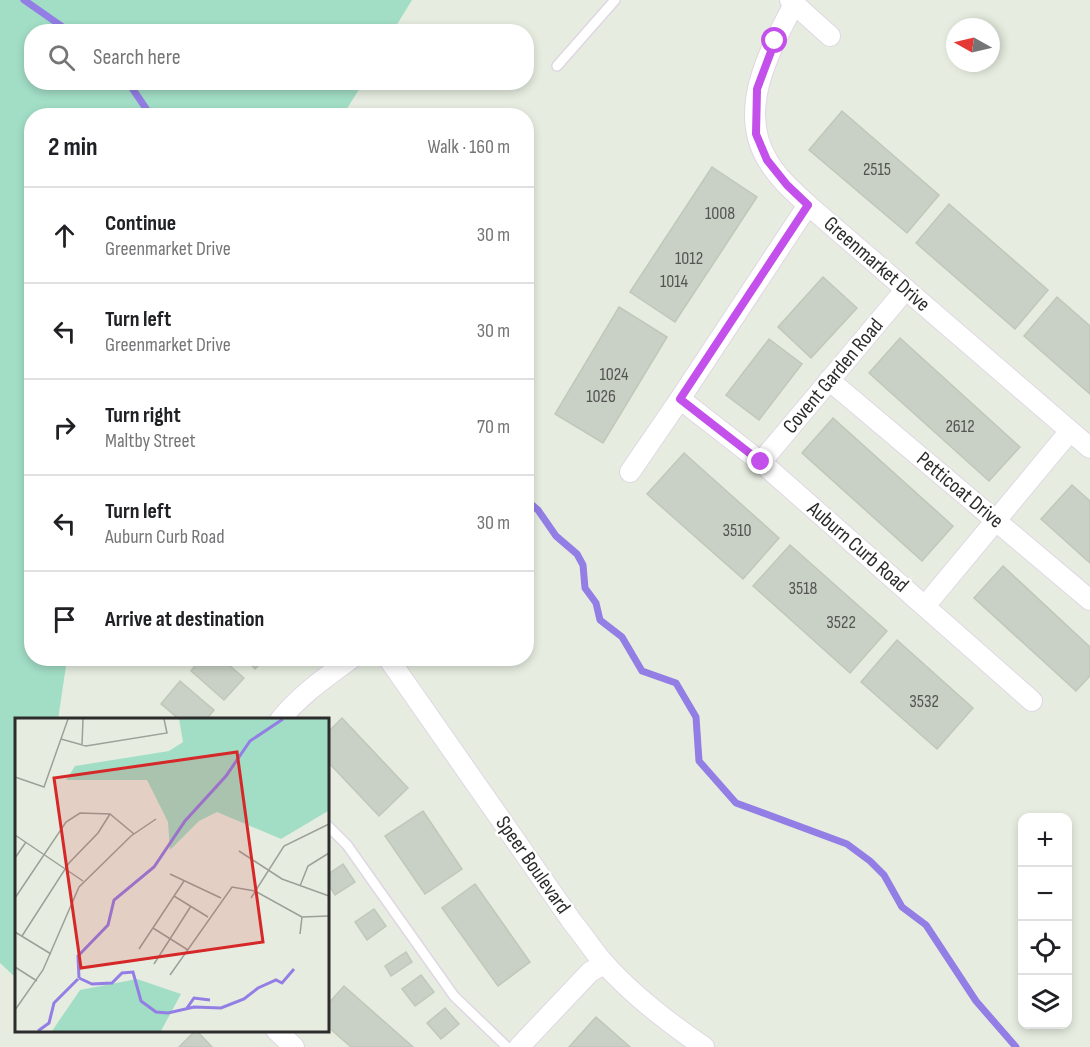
<!DOCTYPE html>
<html lang="en">
<head>
<meta charset="utf-8">
<style>
	:root { --surface:#fff; --page:#f2f2f2; --text:#202124; --muted:#757577; --line:#e0e0e0 }
	body { margin:0; font-family:"Sofia Sans Condensed",sans-serif; background:var(--page); color:var(--text) }
	.controls { position:absolute; right:18px; bottom:18px; display:grid; overflow:hidden; border-radius:12px; box-shadow:0 3px 9px #0003 }
	.controls button { width:54px; height:54px; display:grid; place-items:center; padding:0; border:0; border-bottom:2px solid var(--line); background:var(--surface); color:var(--text); font:30px sans-serif }
	.compass { position:absolute; left:946px; top:18px; width:54px; height:54px; border-radius:50%; background:var(--surface); box-shadow:0 3px 9px #0003; rotate:278deg }
	.stop { position:absolute; width:18px; height:18px; margin:-14px; border:4px solid #c350ea; border-radius:50%; background:#fff }
	.stop.end { background:#c350ea; border-color:#fff; box-shadow:0 2px 6px #0008 }
	.list { margin:0; padding:0; list-style:none }
	h2 { display:flex; justify-content:space-between; align-items:center; height:78px; margin:0; padding:0 24px; font-size:26px }
	h2 small { font-size:20px; font-weight:400; color:var(--muted) }
	.list li { display:grid; grid-template-columns:39px 1fr auto; gap:18px; align-items:center; box-sizing:border-box; height:96px; padding:0 24px; border-top:2px solid var(--line) }
	.list b { display:block; font-size:22px; white-space:nowrap }
	.list p { margin:0; font-size:20px; white-space:nowrap; color:var(--muted) }
	.list em { font-size:20px; font-style:normal; color:var(--muted) }
	.icon { flex:none; width:33px; height:33px; fill:none; stroke:currentColor; stroke-width:2; stroke-linecap:round; stroke-linejoin:round }
	.map { position:relative; flex:none; width:1090px; height:1047px; overflow:hidden }
	.search { position:absolute; background:var(--surface); box-shadow:0 3px 9px #0003; left:24px; top:24px; width:510px; height:66px; display:flex; align-items:center; gap:15px; box-sizing:border-box; padding:0 21px; border-radius:24px; color:var(--muted); font-size:22px }
	.panel { position:absolute; background:var(--surface); box-shadow:0 3px 9px #0003; left:24px; top:108px; width:510px; height:558px; border-radius:24px }
	.map>svg:first-child { display:block }
	.green { fill:#a2dec6 }
	.lines { fill:none; stroke-linecap:round; stroke-linejoin:round }
	.stream { stroke:#927ee4; stroke-width:7 }
	.building { fill:#c9d0c5; stroke:#c0c8ba; stroke-width:1.5 }
	.lane-casing { stroke:#e0d6e3; stroke-width:12 }
	.street-casing { stroke:#e0d6e3; stroke-width:22 }
	.lane { stroke:#fff; stroke-width:9 }
	.street { stroke:#fff; stroke-width:20 }
	.route { stroke:#c350ea; stroke-width:8 }
	.labels { text-anchor:middle; dominant-baseline:central; stroke-width:5; stroke-linejoin:round; paint-order:stroke }
	.number-label { font-size:18px; fill:#535552 }
	.street-label { font-size:21px; fill:#2c2c2c; stroke:#fff }
	.inset-river { fill:none; stroke:#927ee4; stroke-width:3 }
	.inset-road { fill:none; stroke:#9ca098; stroke-width:1.5 }
	.view { fill:#d62828; fill-opacity:0.15; stroke:#d62828; stroke-width:3 }
	.inset-edge { fill:none; stroke:#2c2c2c; stroke-width:3 }
</style>
</head>
<body>
<div class="map">
<svg width="1090" height="1047" viewBox="0 0 1090 1047">
	<rect width="100%" height="100%" fill="#e6ede0"/>
	<polygon class="green" points="0,0 412,0 393,31 32,32 32,82 363,83 343,115 32,116 32,658 67,659 58,720 16,720 16,978 0,963"/>
	<g class="lines">
		<g class="stream">
			<polyline points="24,0 70,32"/>
			<polyline points="128,82 151,116"/>
			<polyline points="526,500 538,510 556,536 577,554 583,565 585,588 596,603 600,620 622,637 642,671 676,683 696,717 699,761 736,803 847,844 870,861 884,875 902,907 926,925 976,1001 1016,1047"/>
		</g>
	</g>
	<g class="building">
		<polygon points="842,111 939,195 907,233 809,150"/>
		<polygon points="712,167 757,197 675,322 630,292"/>
		<polygon points="949,204 1048,290 1015,329 916,243"/>
		<polygon points="823,277 857,308 811,358 778,327"/>
		<polygon points="1057,297 1090,326 1090,394 1024,336"/>
		<polygon points="619,307 667,337 603,443 555,414"/>
		<polygon points="900,338 1020,447 989,481 869,373"/>
		<polygon points="769,339 802,364 759,420 726,395"/>
		<polygon points="833,418 953,526 922,561 802,453"/>
		<polygon points="684,453 779,538 743,579 647,494"/>
		<polygon points="1072,485 1090,501 1090,563 1041,519"/>
		<polygon points="790,545 887,631 850,673 753,586"/>
		<polygon points="1003,566 1090,647 1090,676 1076,691 974,598"/>
		<polygon points="897,640 973,708 937,749 861,682"/>
		<polygon points="201,658 221,658 244,678 224,700 191,671"/>
		<polygon points="245,658 266,658 255,669"/>
		<polygon points="180,681 214,710 206,720 180,720 161,704"/>
		<polygon points="342,718 408,788 379,816 327,761 327,733"/>
		<polygon points="423,811 462,869 425,894 385,836"/>
		<polygon points="343,864 355,882 335,895 327,882 327,875"/>
		<polygon points="475,884 530,962 498,986 442,908"/>
		<polygon points="374,909 386,926 367,940 355,922"/>
		<polygon points="406,952 412,962 391,976 385,966"/>
		<polygon points="421,975 434,992 415,1006 402,989"/>
		<polygon points="344,986 413,1047 351,1047 327,1026 327,1005"/>
		<polygon points="445,1008 459,1024 441,1039 427,1023"/>
		<polygon points="596,1017 630,1047 569,1047"/>
		<polygon points="196,1030 212,1047 179,1047"/>
	</g>
	<g class="lines">
		<defs>
			<g id="lane">
				<polyline points="557,66 615,0"/>
				<polyline points="327,825 347,845 454,996 507,1047"/>
			</g>
			<g id="street">
				<polyline points="790,0 830,36"/>
				<path d="M794 4C770 50 736 110 768 161 778 178 794 192 808 205L1090 448"/>
				<polyline points="829,380 1090,600"/>
				<polyline points="680,399 761,462 1032,701"/>
				<polyline points="761,462 906,289"/>
				<polyline points="630,472 680,399 808,205"/>
				<polyline points="925,606 1070,431"/>
				<path d="M388 658 573 923C584 936 593 951 604 963 633 996 669 1023 704 1047"/>
				<path d="M280 720C300 695 326 677 352 658"/>
				<polyline points="276,1030 294,1047"/>
				<polyline points="519,1047 590,972 604,964"/>
			</g>
		</defs>
		<use href="#lane" class="lane-casing"/>
		<use href="#street" class="street-casing"/>
		<use href="#lane" class="lane"/>
		<use href="#street" class="street"/>
	</g>
	<g class="lines">
		<polyline class="route" points="761,462 680,399 808,205 787,185 767,160 756,134 757,89 775,41"/>
	</g>
	<g class="labels">
		<g class="number-label">
			<text x="877" y="169">2515</text>
			<text x="720" y="213">1008</text>
			<text x="689" y="258">1012</text>
			<text x="674" y="281">1014</text>
			<text x="614" y="374">1024</text>
			<text x="601" y="396">1026</text>
			<text x="960" y="426">2612</text>
			<text x="737" y="530">3510</text>
			<text x="803" y="588">3518</text>
			<text x="841" y="622">3522</text>
			<text x="924" y="701">3532</text>
		</g>
		<g class="street-label">
			<text transform="translate(877 264) rotate(41)">Greenmarket Drive</text>
			<text transform="translate(833 376) rotate(-50)">Covent Garden Road</text>
			<text transform="translate(960 490) rotate(40)">Petticoat Drive</text>
			<text transform="translate(858 547) rotate(41)">Auburn Curb Road</text>
			<text transform="translate(533 865) rotate(55)">Speer Boulevard</text>
		</g>
	</g>
	<g transform="translate(15 718)">
		<rect width="314" height="314" fill="#e6ede0"/>
		<path d="M164 1H313V93L266 121 202 94 184 103 155 132 153 104 132 62H51L60 48 154 33 168 24ZM122 261 166 276 146 313H37L65 272Z" fill="#a2dec6"/>
		<path class="inset-river" d="M64 260 63 238 93 207 99 182 139 149 170 103 211 58 235 23 268 1M64 260 77 266 97 265 107 255 118 254 126 283 141 294 153 295 179 289 206 290 229 281 243 270 261 262 267 265 279 251M172 290 179 280 195 282M23 313 34 305 39 285 63 261"/>
		<path class="inset-road" d="M46 21 71 28 152 15 149 1M67 27 68 1M0 59 29 69 53 1M0 117 68 163M224 133 267 161 314 178M0 140 11 124M155 156 206 180M285 168 293 148 314 135M159 178 193 199M0 180 51 104 65 95 95 96 119 116M236 180 269 128 314 106M287 199 314 198M138 210 173 232M0 214 36 236M7 218 54 145 83 115 95 96M124 231 169 163M139 246 176 188M0 249 22 263M155 257 217 169 240 173 287 199 285 216M0 292 28 252 64 169 116 118 141 101"/>
		<path class="view" d="M222 34 248 224 66 250 39 60Z"/>
		<rect width="314" height="314" class="inset-edge"/>
	</g>
</svg>
<div class="controls">
<button>+</button>
<button>−</button>
<button><svg class="icon" aria-label="locate" viewBox="0 0 24 24"><circle cx="12" cy="12" r="6"/><path d="M12 2v4M12 18v4M2 12h4M18 12h4"/></svg></button>
<button><svg class="icon" aria-label="layers" viewBox="0 0 24 24"><path d="M12 4l9 5-9 5-9-5zM3 14l9 5 9-5"/></svg></button>
</div>
<svg class="compass" viewBox="-18 -18 36 36"><path d="M0-13l5 13h-10z" fill="#e53935"/><path d="M0 13l5-13h-10z" fill="#757577"/></svg>
<div class="stop" style="left:775px;top:41px"></div>
<div class="stop end" style="left:761px;top:462px"></div>
<div class="search"><svg class="icon" aria-label="search" viewBox="0 0 24 24"><circle cx="10" cy="10" r="6"/><path d="M15 15l6 6"/></svg>Search here</div>
<section class="panel">
<h2>2 min<small>Walk · 160 m</small></h2>
<ul class="list">
<li><svg class="icon" aria-label="ahead" viewBox="0 0 24 24"><path d="M12 20V5M6 11l6-6 6 6"/></svg><div><b>Continue</b><p>Greenmarket Drive</p></div><em>30 m</em></li>
<li><svg class="icon" aria-label="left" viewBox="0 0 24 24"><path d="M17 20v-9H6M10 6l-5 5 5 5"/></svg><div><b>Turn left</b><p>Greenmarket Drive</p></div><em>30 m</em></li>
<li><svg class="icon" aria-label="right" viewBox="0 0 24 24"><path d="M7 20v-9h11M14 6l5 5-5 5"/></svg><div><b>Turn right</b><p>Maltby Street</p></div><em>70 m</em></li>
<li><svg class="icon" aria-label="left" viewBox="0 0 24 24"><path d="M17 20v-9H6M10 6l-5 5 5 5"/></svg><div><b>Turn left</b><p>Auburn Curb Road</p></div><em>30 m</em></li>
<li><svg class="icon" aria-label="arrive" viewBox="0 0 24 24"><path d="M6 21V4h12l-3 4 3 4H6"/></svg><div><b>Arrive at destination</b></div></li>
</ul>
</section>
</div>
</body>
</html>
